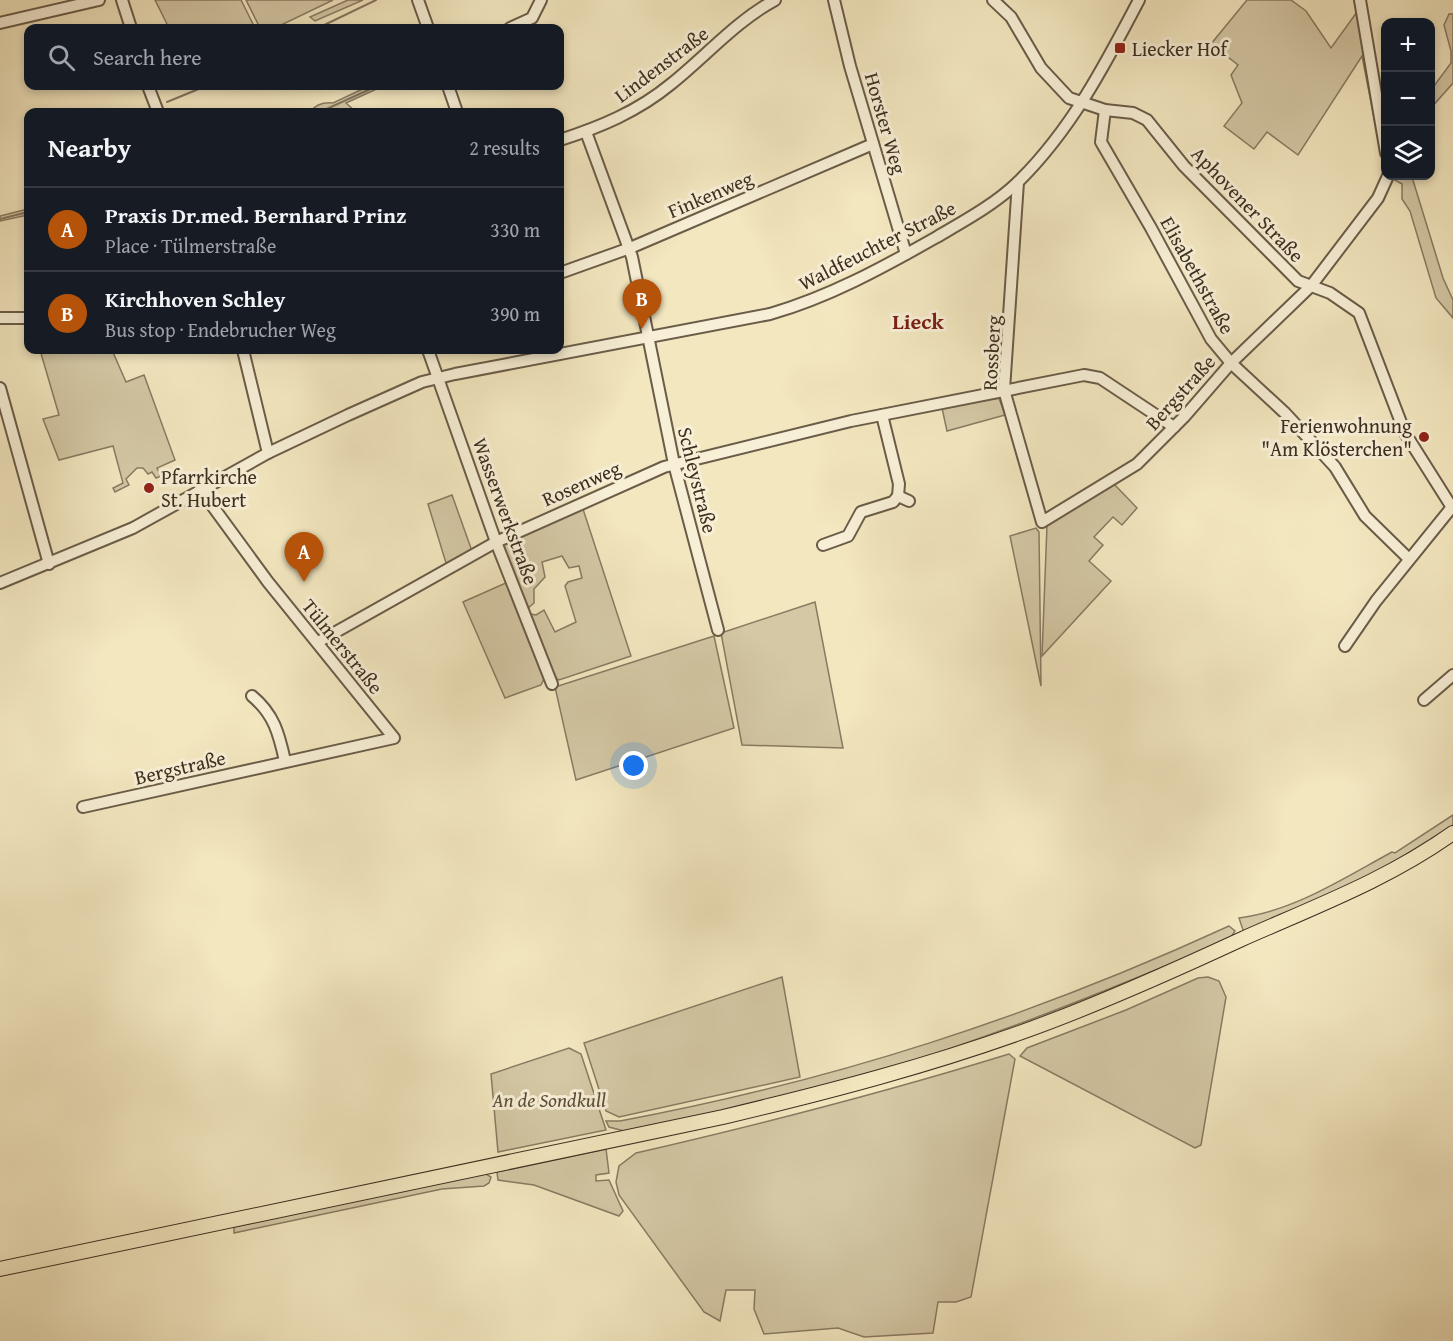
<!DOCTYPE html>
<html lang="en">
<head>
<meta charset="utf-8">
<style>
	:root { --surface:#171b24; --page:#20242c; --text:#f1f3f6; --muted:#9ea1a6; --line:#363941; --accent:#b45309 }
	body { margin:0; font-family:"Gentium Book Plus",serif; background:var(--page); color:var(--text) }
	.controls { position:absolute; right:18px; top:18px; display:grid; overflow:hidden; border-radius:12px; box-shadow:0 3px 9px #0003 }
	.controls button { width:54px; height:54px; display:grid; place-items:center; padding:0; border:0; border-bottom:2px solid var(--line); background:var(--surface); color:var(--text); font:30px sans-serif }
	.you { position:absolute; left:634px; top:766px; width:21px; height:21px; margin:-15px; border:4px solid #fff; border-radius:50%; background:#1a73e8; box-shadow:0 0 0 9px #1a73e833 }
	.badge { display:grid; place-items:center; width:39px; height:39px; border-radius:50%; background:var(--accent); color:#fff; font-size:20px; font-weight:700 }
	.pin { position:absolute; translate:-50% -50px; filter:drop-shadow(0 2px 3px #0008) }
	.pin::after { content:''; position:absolute; top:32px; width:21px; height:18px; background:inherit; clip-path:polygon(0 0,100% 0,50% 100%) }
	.list { margin:0; padding:0; list-style:none }
	h2 { display:flex; justify-content:space-between; align-items:center; height:78px; margin:0; padding:0 24px; font-size:26px }
	h2 small { font-size:20px; font-weight:400; color:var(--muted) }
	.list li { display:grid; grid-template-columns:39px 1fr auto; gap:18px; align-items:center; box-sizing:border-box; height:84px; padding:0 24px; border-top:2px solid var(--line) }
	.list b { display:block; font-size:22px; white-space:nowrap }
	.list p { margin:0; font-size:20px; white-space:nowrap; color:var(--muted) }
	.list em { font-size:20px; font-style:normal; color:var(--muted) }
	.icon { flex:none; width:33px; height:33px; fill:none; stroke:currentColor; stroke-width:2; stroke-linecap:round; stroke-linejoin:round }
	.map { position:relative; flex:none; width:1453px; height:1341px; overflow:hidden }
	.search { position:absolute; background:var(--surface); box-shadow:0 3px 9px #0003; left:24px; top:24px; width:540px; height:66px; display:flex; align-items:center; gap:15px; box-sizing:border-box; padding:0 21px; border-radius:12px; color:var(--muted); font-size:22px }
	.panel { position:absolute; background:var(--surface); box-shadow:0 3px 9px #0003; left:24px; top:108px; width:540px; height:246px; border-radius:12px }
	.map>svg:first-child { display:block }
	.green { fill:#d4c8a5; stroke:#887b62; stroke-width:1.5 }
	.lines { fill:none; stroke-linecap:round; stroke-linejoin:round }
	.stream { stroke:#857760; stroke-width:2 }
	.minor-casing { stroke:#6a5c48; stroke-width:14 }
	.major-casing { stroke:#3d2e20; stroke-width:16 }
	.minor { stroke:#f7efd6; stroke-width:10 }
	.major { stroke:#f3e7c0; stroke-width:14 }
	.poi-dot { fill:#8f2418; stroke:#f7efd6; stroke-width:2 }
	.labels { text-anchor:middle; dominant-baseline:central; stroke-width:6; stroke-linejoin:round; paint-order:stroke }
	.poi-label { font-size:20px; fill:#3d2e20; stroke:#f7efd6; text-anchor:start }
	.street-label { font-size:20px; fill:#3d2e20; stroke:#f7efd6 }
	.park-label { font-size:20px; font-style:italic; fill:#5b4d3b; stroke:#f7efd6 }
	.quarter-label { font-size:22px; font-weight:bold; fill:#7a1f14; stroke:#f7efd6 }
</style>
</head>
<body>
<div class="map">
<svg width="1453" height="1341" viewBox="0 0 1453 1341">
	<rect width="100%" height="100%" fill="#f3e7c0"/>
	<filter id="stains"><feTurbulence type="fractalNoise" baseFrequency=".00333" numOctaves="4"/><feColorMatrix values="0 0 0 0 .2 0 0 0 0 .09 0 0 0 0 .02 0 0 0 .5 -.17"/></filter>
	<radialGradient id="worn" r=".72"><stop offset=".6" stop-color="#630" stop-opacity="0"/><stop offset="1" stop-color="#630" stop-opacity=".3"/></radialGradient>
	<g class="green">
		<polygon points="155,0 241,0 255,28 169,28"/>
		<polygon points="246,0 333,0 275,28 260,28"/>
		<polygon points="348,0 363,0 315,21 310,17"/>
		<polygon points="1247,0 1291,0 1306,11 1331,48 1357,12 1377,133 1362,56 1298,155 1267,132 1254,149 1224,126 1242,103 1231,75 1238,65 1211,44"/>
		<polygon points="1449,14 1453,14 1453,83 1431,108 1431,90 1451,63 1451,51 1444,25"/>
		<path d="M369 86H383L346 103 356 112H310C316 104 323 102 333 103Z"/>
		<polygon points="1394,176 1412,177 1443,278 1453,300 1453,318 1436,298 1410,211 1402,199 1402,184 1393,179"/>
		<polygon points="28,209 28,215 0,221 0,216"/>
		<polygon points="40,350 112,350 126,382 144,375 175,460 157,468 161,476 156,478 152,472 148,474 143,468 137,468 126,479 129,485 115,492 113,488 123,483 113,446 59,460 43,419 59,415"/>
		<polygon points="999,398 1005,415 947,431 942,408"/>
		<polygon points="1113,483 1137,508 1122,525 1113,517 1094,537 1103,545 1089,561 1111,581 1042,656 1047,525"/>
		<polygon points="452,495 472,551 446,563 428,504"/>
		<polygon points="582,506 631,656 559,680 555,678 530,614 536,615 544,610 555,632 576,622 565,586 568,582 582,578 579,566 569,568 562,556 542,562 545,577 534,589 534,603 527,609 501,545"/>
		<polygon points="1036,528 1039,532 1041,686 1010,536"/>
		<polygon points="508,582 545,677 541,685 505,698 463,602"/>
		<polygon points="815,602 843,748 742,745 721,633"/>
		<polygon points="714,636 734,728 576,780 555,687"/>
		<path d="M1453 815V825L1378 872 1245 931 1243 930 1239 918C1294 911 1344 878 1392 852L1395 853Z"/>
		<path d="M1229 926 1235 931 1230 939C1109 990 989 1039 864 1076 786 1099 704 1114 624 1131L609 1127 606 1121H620C834 1081 1031 1017 1229 926Z"/>
		<polygon points="782,977 800,1077 619,1117 606,1111 584,1043"/>
		<polygon points="1208,977 1219,981 1226,997 1201,1145 1195,1148 1020,1056 1027,1048 1126,1010 1198,978"/>
		<polygon points="569,1048 581,1054 606,1130 498,1152 491,1074"/>
		<path d="M1009 1054 1015 1059 971 1297 956 1302H938L933 1333 864 1337 838 1328 764 1334 754 1309 755 1290H726L720 1321 704 1312 619 1195 616 1182 619 1166 636 1153C762 1124 886 1092 1009 1054Z"/>
		<polygon points="606,1149 609,1173 596,1175 596,1181 609,1180 623,1211 619,1216 534,1185 498,1180 497,1172"/>
		<polygon points="483,1172 491,1177 489,1183 484,1186 442,1189 234,1233 234,1227"/>
	</g>
	<g class="lines">
		<g class="stream">
			<polyline points="318,28 376,0"/>
			<polyline points="167,102 206,86"/>
			<polyline points="320,112 377,86"/>
			<polyline points="0,219 28,212"/>
		</g>
		<defs>
			<g id="minor">
				<polyline points="122,0 131,28"/>
				<polyline points="418,0 428,28"/>
				<polyline points="834,0 850,66 906,254"/>
				<polyline points="993,0 1011,17 1041,68 1069,98 1105,110 1133,113 1147,120 1184,166 1298,281 1330,293 1359,313 1405,433 1453,509"/>
				<polyline points="1360,0 1386,153"/>
				<polyline points="0,23 99,0"/>
				<polyline points="510,28 532,18 541,0"/>
				<polyline points="148,86 158,112"/>
				<polyline points="448,86 457,112"/>
				<polyline points="1105,110 1101,142 1151,228 1211,339 1231,363 1285,413 1324,455 1335,467 1365,516 1409,559"/>
				<polyline points="586,132 632,257 674,464 718,630"/>
				<path d="M560 140C600 127 637 112 671 84 705 57 736 21 775 0"/>
				<polyline points="1018,182 1004,390 1042,522 1137,464 1185,416 1231,363 1311,286 1378,198 1388,176"/>
				<polyline points="560,273 630,248 873,144"/>
				<polyline points="0,318 28,318"/>
				<polyline points="243,350 268,453"/>
				<polyline points="428,350 496,542 552,684"/>
				<polyline points="0,388 49,564"/>
				<polyline points="898,496 909,501"/>
				<polyline points="823,545 848,536 861,512 893,502 898,496 899,484 882,415"/>
				<path d="M0 583 133 528 268 453 348 415 422 382 455 374 770 314C829 297 882 268 935 238 964 221 994 205 1018 182 1071 130 1105 65 1139 0"/>
				<polyline points="318,642 496,542 664,467 851,421 1084,375 1100,378 1174,427"/>
				<polyline points="1345,646 1376,601 1452,507"/>
				<path d="M252 696C274 714 279 734 285 761"/>
				<polyline points="1424,700 1453,675"/>
				<polyline points="83,807 394,738 268,582 200,489"/>
			</g>
			<path id="major" d="M0 1269 723 1117C828 1092 932 1065 1033 1028 1104 1002 1173 971 1242 939 1314 907 1389 879 1453 833"/>
		</defs>
		<use href="#minor" class="minor-casing"/>
		<use href="#major" class="major-casing"/>
		<use href="#minor" class="minor"/>
		<use href="#major" class="major"/>
	</g>
	<g class="poi-dot">
		<rect x="1114" y="42" width="12" height="12" rx="3"/>
		<circle cx="1424" cy="437" r="6"/>
		<circle cx="149" cy="488" r="6"/>
	</g>
	<g class="labels">
		<g class="poi-label">
			<text x="1132" y="48">Liecker Hof</text>
			<text x="1412" y="425" text-anchor="end">Ferienwohnung<tspan x="1412" dy="23">"Am Klösterchen"</tspan></text>
			<text x="161" y="476">Pfarrkirche<tspan x="161" dy="23">St. Hubert</tspan></text>
		</g>
		<g class="street-label">
			<text transform="translate(661 64) rotate(-37)">Lindenstraße</text>
			<text transform="translate(886 123) rotate(74)">Horster Weg</text>
			<text transform="translate(710 194) rotate(-23)">Finkenweg</text>
			<text transform="translate(1248 204) rotate(46)">Aphovener Straße</text>
			<text transform="translate(877 245) rotate(-27)">Waldfeuchter Straße</text>
			<text transform="translate(1198 275) rotate(61)">Elisabethstraße</text>
			<text transform="translate(991 353) rotate(-87)">Rossberg</text>
			<text transform="translate(1180 392) rotate(-48)">Bergstraße</text>
			<text transform="translate(698 480) rotate(76)">Schleystraße</text>
			<text transform="translate(581 483) rotate(-24)">Rosenweg</text>
			<text transform="translate(506 511) rotate(70)">Wasserwerkstraße</text>
			<text transform="translate(343 646) rotate(51)">Tülmerstraße</text>
			<text transform="translate(180 767) rotate(-13)">Bergstraße</text>
		</g>
		<g class="park-label">
			<text x="549" y="1099">An de Sondkull</text>
		</g>
		<g class="quarter-label">
			<text x="918" y="321">Lieck</text>
		</g>
	</g>
	<rect width="100%" height="100%" filter="url(#stains)"/>
	<rect width="100%" height="100%" fill="url(#worn)"/>
</svg>
<div class="controls">
<button>+</button>
<button>−</button>
<button><svg class="icon" aria-label="layers" viewBox="0 0 24 24"><path d="M12 4l9 5-9 5-9-5zM3 14l9 5 9-5"/></svg></button>
</div>
<div class="you"></div>
<div class="pin badge" style="left:304px;top:582px">A</div>
<div class="pin badge" style="left:642px;top:329px">B</div>
<div class="search"><svg class="icon" aria-label="search" viewBox="0 0 24 24"><circle cx="10" cy="10" r="6"/><path d="M15 15l6 6"/></svg>Search here</div>
<section class="panel">
<h2>Nearby<small>2 results</small></h2>
<ul class="list">
<li><span class="badge">A</span><div><b>Praxis Dr.med. Bernhard Prinz</b><p>Place · Tülmerstraße</p></div><em>330 m</em></li>
<li><span class="badge">B</span><div><b>Kirchhoven Schley</b><p>Bus stop · Endebrucher Weg</p></div><em>390 m</em></li>
</ul>
</section>
</div>
</body>
</html>
